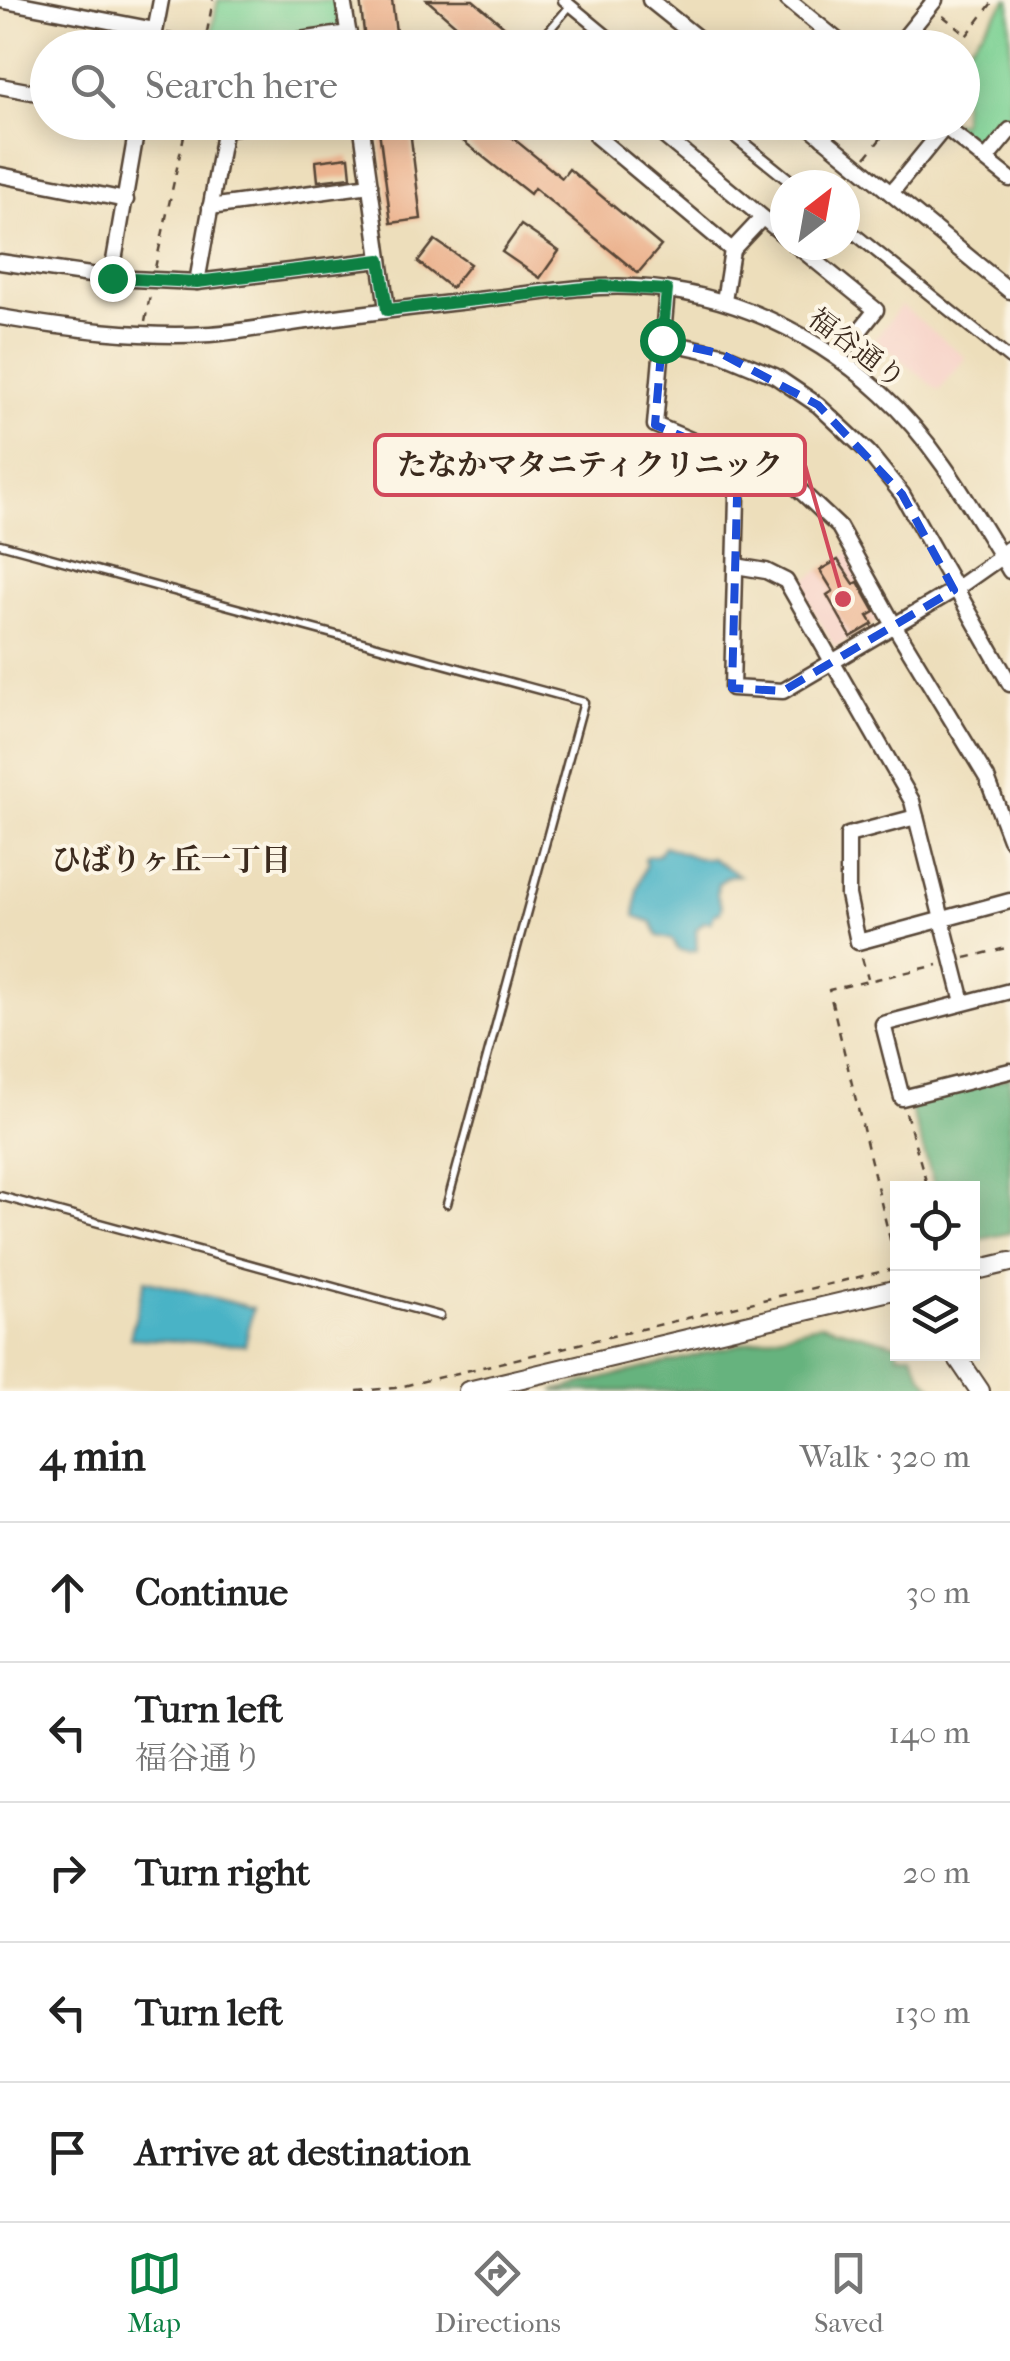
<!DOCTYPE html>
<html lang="en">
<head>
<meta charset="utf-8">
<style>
	:root { --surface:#fff; --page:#f2f2f2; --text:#222; --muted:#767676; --line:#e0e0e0; --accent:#0b8043 }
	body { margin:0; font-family:"IM FELL French Canon","Noto Serif JP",serif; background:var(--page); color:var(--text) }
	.controls { position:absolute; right:30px; bottom:30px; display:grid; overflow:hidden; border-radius:0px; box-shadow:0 5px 25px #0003 }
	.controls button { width:90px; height:90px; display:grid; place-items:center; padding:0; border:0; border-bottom:2px solid var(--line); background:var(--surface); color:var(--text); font:50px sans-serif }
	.compass { position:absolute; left:770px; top:170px; width:90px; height:90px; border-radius:50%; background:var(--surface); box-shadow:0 5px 25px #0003; rotate:31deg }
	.stop { position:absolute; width:30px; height:30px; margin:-22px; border:8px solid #0b8043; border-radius:50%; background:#fff }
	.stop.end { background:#0b8043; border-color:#fff; box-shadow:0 2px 10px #0008 }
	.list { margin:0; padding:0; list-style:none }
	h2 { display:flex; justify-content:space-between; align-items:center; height:130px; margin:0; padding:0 40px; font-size:42px }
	h2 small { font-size:32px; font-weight:400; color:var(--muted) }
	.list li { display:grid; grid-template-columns:65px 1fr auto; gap:30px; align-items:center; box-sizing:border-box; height:140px; padding:0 40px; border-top:2px solid var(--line) }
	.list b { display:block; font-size:38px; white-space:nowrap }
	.list p { margin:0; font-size:32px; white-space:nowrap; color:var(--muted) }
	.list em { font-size:32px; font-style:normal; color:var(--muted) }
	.icon { flex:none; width:55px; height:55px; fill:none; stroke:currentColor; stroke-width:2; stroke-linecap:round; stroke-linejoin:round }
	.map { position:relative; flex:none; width:1010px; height:1391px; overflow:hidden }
	.search { position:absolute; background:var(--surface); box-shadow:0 5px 25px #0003; left:30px; right:30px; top:30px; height:110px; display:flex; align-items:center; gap:25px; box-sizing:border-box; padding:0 35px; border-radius:55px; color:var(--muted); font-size:38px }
	.sheet { height:830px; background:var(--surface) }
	nav { display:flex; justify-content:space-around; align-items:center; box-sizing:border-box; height:140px; border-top:2px solid var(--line); background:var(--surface); font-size:28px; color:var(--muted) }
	nav a { display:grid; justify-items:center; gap:5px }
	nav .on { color:var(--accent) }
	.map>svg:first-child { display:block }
	.built { fill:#f7d1c7 }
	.green { fill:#7dd194; stroke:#5c7e59; stroke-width:2.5 }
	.forest { fill:#66b37e; stroke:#506e4e; stroke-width:2.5 }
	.water { fill:#48b3c6; stroke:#426e72; stroke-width:2.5 }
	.building { fill:#ecb38f }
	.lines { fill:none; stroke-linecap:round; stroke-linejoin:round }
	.service-casing { stroke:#564536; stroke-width:11 }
	.pedestrian-casing { stroke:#564536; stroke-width:15 }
	.minor-casing { stroke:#564536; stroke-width:19 }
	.tertiary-casing { stroke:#564536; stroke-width:22 }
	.path { stroke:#564536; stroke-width:2.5; stroke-dasharray:8 8; stroke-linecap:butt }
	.service { stroke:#fff; stroke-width:6 }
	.pedestrian { stroke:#fff; stroke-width:10 }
	.minor { stroke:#fff; stroke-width:14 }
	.tertiary { stroke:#fff; stroke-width:18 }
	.route { stroke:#0b8043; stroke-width:12 }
	.marked { fill:none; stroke:#1d4ed8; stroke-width:8; stroke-dasharray:20 12; stroke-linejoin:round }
	.labels { text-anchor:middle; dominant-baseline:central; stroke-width:8; stroke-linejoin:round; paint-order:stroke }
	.street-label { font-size:28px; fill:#3b2a1e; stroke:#fcf5e5 }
	.neighbourhood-label { font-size:30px; font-weight:bold; fill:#3b2a1e; stroke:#fcf5e5 }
	.leader { fill:none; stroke:#d1495b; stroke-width:4 }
	.callout-dot { fill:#d1495b; stroke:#fcf5e5; stroke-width:4 }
	.callout { fill:#fcf5e5; stroke:#d1495b; stroke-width:4 }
	.callout-label { font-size:30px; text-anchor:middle; font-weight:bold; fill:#3b2a1e }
</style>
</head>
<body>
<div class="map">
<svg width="1010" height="1391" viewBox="0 0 1010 1391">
	<rect width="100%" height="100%" fill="#fcf5e5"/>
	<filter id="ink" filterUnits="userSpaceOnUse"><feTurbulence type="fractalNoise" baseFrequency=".01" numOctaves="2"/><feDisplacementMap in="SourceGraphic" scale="20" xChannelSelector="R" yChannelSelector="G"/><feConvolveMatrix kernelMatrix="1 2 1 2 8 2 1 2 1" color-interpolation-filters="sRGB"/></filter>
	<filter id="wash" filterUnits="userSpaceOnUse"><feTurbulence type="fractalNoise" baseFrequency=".0048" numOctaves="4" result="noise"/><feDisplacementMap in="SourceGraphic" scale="40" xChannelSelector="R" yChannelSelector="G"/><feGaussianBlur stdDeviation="2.25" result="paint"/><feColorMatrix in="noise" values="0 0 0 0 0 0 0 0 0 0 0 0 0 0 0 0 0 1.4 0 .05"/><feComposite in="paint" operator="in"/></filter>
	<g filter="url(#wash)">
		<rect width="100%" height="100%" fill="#eddebb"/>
		<g class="built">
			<polygon points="901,305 966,358 939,391 875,339"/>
			<polygon points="850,552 889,613 835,648 798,584"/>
		</g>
		<g class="green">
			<polygon points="218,0 346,0 350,28 246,44 211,35"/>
			<polygon points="1007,0 1010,0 1010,118 985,151 950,123 962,122 963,54"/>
		</g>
		<g class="forest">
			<polygon points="1010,1077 1010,1233 973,1241 972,1188 935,1188 909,1103"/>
			<polygon points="821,1324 897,1344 898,1354 912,1354 922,1375 937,1391 553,1391"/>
		</g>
		<g class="water">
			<polygon points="664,846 697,858 711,858 739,875 728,876 718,884 717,895 722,907 720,912 715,913 711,922 703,922 696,930 697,950 689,952 678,950 673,940 658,936 652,922 635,916 637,890 646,864 644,861 646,857 658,855"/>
			<polygon points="145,1280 253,1308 245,1345 130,1338"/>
		</g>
		<g id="blocks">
			<g class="building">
				<polygon points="360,0 392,0 398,48 366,48"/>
				<polygon points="427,0 473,0 519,39 512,48 482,48"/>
				<polygon points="378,122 409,122 421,219 391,223"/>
				<polygon points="461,122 493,122 562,178 569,169 661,246 638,273 534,188 530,194 453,133"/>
				<polygon points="349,157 351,177 318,181 316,161"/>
				<polygon points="521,225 559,251 540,278 502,252"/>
				<polygon points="435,240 470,264 451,288 418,262"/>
				<polygon points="838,560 854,584 858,582 875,612 868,616 873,624 851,637 827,595 833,591 820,570"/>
			</g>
		</g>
	</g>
	<g filter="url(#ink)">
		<use href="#blocks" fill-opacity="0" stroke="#564536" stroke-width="2.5"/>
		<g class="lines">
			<defs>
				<g id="service">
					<polyline points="534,48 570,6"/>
					<polyline points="0,544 584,702 447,1204"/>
					<polyline points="0,1196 440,1316"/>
				</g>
				<g id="pedestrian">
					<polyline points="564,0 622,48"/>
					<polyline points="717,122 795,185"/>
					<polyline points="845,226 1010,359"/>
				</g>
				<g id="minor">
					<polyline points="0,0 155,30"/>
					<polyline points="343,0 351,48"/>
					<polyline points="650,0 710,48"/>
					<polyline points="788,0 847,48"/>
					<polyline points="152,48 161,0"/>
					<polyline points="244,48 349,33"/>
					<polyline points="896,48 935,0"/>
					<polyline points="0,86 48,95"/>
					<polyline points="361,122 387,309"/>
					<polyline points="607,122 596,136 732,250 724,301"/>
					<polyline points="647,122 785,236"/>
					<polyline points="804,122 1010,291"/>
					<polyline points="225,129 266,122"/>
					<polyline points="823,138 836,122"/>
					<polyline points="986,159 1010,130"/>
					<polyline points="0,175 126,200"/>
					<polyline points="891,193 945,127 1010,179"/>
					<polyline points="210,207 370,185"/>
					<polyline points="796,245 876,310 838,358"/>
					<polyline points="732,250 762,218"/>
					<polyline points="0,262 111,278 197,282 380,260"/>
					<polyline points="111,278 138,122"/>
					<polyline points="197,282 226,122"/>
					<polyline points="667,290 655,425 791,482 839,527 894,625 987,778 1010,839"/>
					<path d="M0 317C70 329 139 338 210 334 243 332 275 325 307 321 370 312 432 305 495 298 530 294 565 288 600 287 705 282 805 323 882 394 936 443 972 509 1010 571"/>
					<polyline points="662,341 722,354 775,376 818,405 868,452 902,494 1010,684"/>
					<polyline points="738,459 732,688 783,691 954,590 1001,557"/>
					<polyline points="736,566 766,571 786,581 912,801 963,1002"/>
					<polyline points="916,817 848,835 848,895 858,942 1010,901"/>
					<polyline points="1010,991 883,1024 902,1098 1010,1071"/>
				</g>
				<g id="tertiary">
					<polyline points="1001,557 1010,550"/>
					<polyline points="972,1271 1010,1262"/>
					<polyline points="955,1354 980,1391"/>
					<polyline points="468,1391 898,1289"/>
				</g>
			</defs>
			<use href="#service" class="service-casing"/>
			<use href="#pedestrian" class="pedestrian-casing"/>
			<use href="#minor" class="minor-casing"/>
			<use href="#tertiary" class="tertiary-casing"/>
			<g class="path">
				<polyline points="943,16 967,35"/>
				<polyline points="167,33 233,45"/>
				<polyline points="204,48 213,0"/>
				<polyline points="957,48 994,0"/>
				<polyline points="866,157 894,122"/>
				<polyline points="155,268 187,122"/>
				<polyline points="145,321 150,295"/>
				<polyline points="862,958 868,979"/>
				<polyline points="965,958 1010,947"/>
				<polyline points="906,1113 928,1188"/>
				<polyline points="898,1272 829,990 938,965"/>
				<polyline points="357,1391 395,1388 888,1270 895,1272"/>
			</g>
			<use href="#service" class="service"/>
			<use href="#pedestrian" class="pedestrian"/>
			<use href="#minor" class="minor"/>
			<use href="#tertiary" class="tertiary"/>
		</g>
	</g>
	<g class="lines" filter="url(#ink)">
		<polyline class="route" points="112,278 197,282 380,260 387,310 602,286 667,290 662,340"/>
	</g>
	<path class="marked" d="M662 341 722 354 818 405 902 494 954 590 783 691 732 688 738 459 655 425Z"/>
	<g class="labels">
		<g class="street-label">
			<text transform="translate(857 348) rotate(37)">福谷通り</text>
		</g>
		<g class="neighbourhood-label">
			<text x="171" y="860">ひばりヶ丘一丁目</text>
		</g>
	</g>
	<path class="leader" d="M843 599L805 465"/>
	<circle class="callout-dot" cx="843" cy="599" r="10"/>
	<rect class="callout" x="375" y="435" width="430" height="60" rx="10"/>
	<g class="callout-label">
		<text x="590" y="475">たなかマタニティクリニック</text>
	</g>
</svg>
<div class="controls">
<button><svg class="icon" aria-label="locate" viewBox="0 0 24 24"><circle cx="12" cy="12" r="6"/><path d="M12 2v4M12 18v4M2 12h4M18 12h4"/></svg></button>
<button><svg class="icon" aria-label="layers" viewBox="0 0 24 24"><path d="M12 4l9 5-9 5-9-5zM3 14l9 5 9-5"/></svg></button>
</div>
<svg class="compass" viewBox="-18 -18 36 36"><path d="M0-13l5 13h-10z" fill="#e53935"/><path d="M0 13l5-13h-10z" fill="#767676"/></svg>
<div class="stop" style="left:662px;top:340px"></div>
<div class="stop end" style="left:112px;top:278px"></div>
<div class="search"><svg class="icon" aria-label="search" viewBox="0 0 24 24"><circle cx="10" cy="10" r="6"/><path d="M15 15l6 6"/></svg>Search here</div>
</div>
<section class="sheet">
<h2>4 min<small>Walk · 320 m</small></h2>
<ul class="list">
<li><svg class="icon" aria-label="ahead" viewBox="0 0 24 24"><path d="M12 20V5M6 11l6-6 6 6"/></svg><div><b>Continue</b></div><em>30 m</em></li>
<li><svg class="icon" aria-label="left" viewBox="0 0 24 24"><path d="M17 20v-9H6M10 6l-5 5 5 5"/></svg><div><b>Turn left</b><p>福谷通り</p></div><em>140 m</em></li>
<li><svg class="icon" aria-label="right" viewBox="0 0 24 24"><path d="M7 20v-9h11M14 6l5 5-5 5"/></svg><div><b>Turn right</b></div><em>20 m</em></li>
<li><svg class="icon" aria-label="left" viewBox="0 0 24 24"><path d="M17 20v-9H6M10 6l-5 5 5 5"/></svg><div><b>Turn left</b></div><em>130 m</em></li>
<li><svg class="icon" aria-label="arrive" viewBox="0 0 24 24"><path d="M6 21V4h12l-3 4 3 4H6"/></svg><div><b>Arrive at destination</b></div></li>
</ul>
</section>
<nav>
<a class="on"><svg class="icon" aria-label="map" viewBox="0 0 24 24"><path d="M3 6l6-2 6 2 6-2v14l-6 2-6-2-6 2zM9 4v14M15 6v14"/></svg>Map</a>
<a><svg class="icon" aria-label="directions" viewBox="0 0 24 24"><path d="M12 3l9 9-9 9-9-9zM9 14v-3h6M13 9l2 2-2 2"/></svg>Directions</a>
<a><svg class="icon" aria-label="saved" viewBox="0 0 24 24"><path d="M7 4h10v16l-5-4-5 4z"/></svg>Saved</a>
</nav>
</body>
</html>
